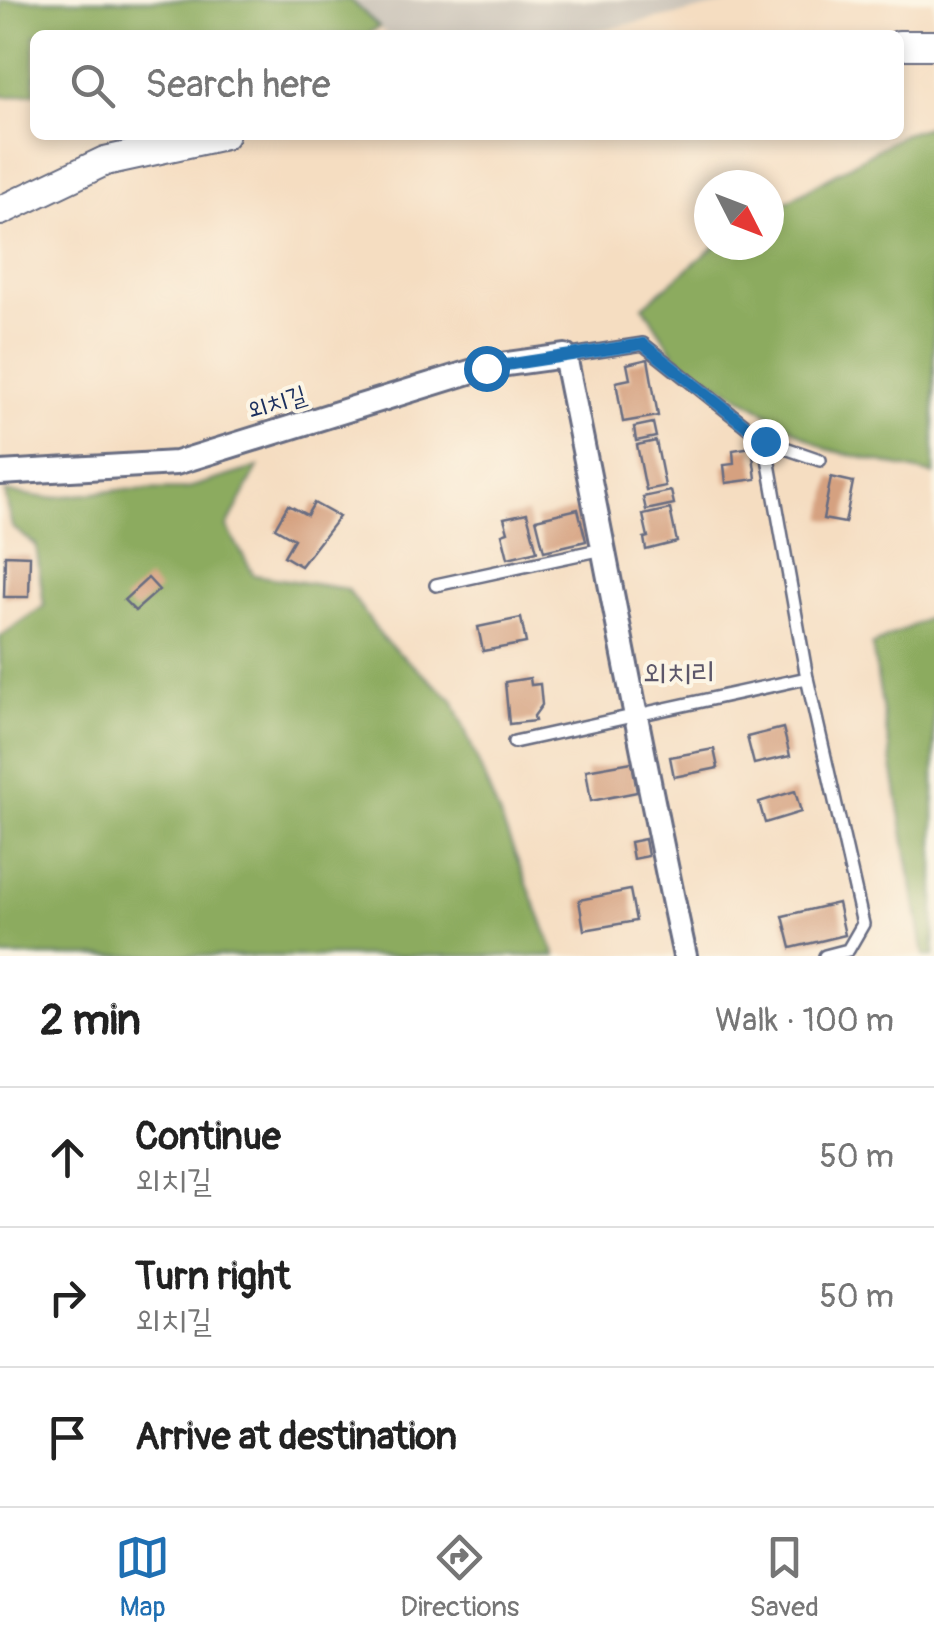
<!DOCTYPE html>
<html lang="en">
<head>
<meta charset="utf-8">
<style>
	:root { --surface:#fff; --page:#f2f2f2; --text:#222; --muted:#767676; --line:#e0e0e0; --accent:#1f6fb2 }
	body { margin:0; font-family:Pangolin,"Poor Story",sans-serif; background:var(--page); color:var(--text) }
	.compass { position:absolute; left:694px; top:170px; width:90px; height:90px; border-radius:50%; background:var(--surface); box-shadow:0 5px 15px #0003; rotate:132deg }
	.stop { position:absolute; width:30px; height:30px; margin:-22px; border:8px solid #1f6fb2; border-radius:50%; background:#fff }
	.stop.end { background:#1f6fb2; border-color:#fff; box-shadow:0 2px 10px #0008 }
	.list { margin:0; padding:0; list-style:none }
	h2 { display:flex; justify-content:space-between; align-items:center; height:130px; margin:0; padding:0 40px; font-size:42px }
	h2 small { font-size:32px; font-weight:400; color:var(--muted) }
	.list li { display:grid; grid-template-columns:65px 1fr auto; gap:30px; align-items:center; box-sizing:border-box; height:140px; padding:0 40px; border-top:2px solid var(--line) }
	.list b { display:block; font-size:38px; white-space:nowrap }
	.list p { margin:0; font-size:32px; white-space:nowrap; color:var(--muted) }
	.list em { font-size:32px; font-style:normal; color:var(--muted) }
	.icon { flex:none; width:55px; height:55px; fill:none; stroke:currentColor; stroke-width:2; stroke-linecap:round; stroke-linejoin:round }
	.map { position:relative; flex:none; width:934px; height:956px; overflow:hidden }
	.search { position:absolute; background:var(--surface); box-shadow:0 5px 15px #0003; left:30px; right:30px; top:30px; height:110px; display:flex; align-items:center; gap:25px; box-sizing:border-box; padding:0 35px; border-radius:15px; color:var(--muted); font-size:38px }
	.sheet { height:550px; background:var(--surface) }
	nav { display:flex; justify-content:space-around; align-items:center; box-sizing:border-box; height:140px; border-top:2px solid var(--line); background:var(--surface); font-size:28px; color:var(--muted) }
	nav a { display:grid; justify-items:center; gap:5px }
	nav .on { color:var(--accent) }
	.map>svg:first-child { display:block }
	.industrial { fill:#cac3b8 }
	.forest { fill:#8cab5f; stroke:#546d5e; stroke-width:2.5 }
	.building { fill:#d5a180 }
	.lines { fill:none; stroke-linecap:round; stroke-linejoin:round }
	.service-casing { stroke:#676c81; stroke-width:16 }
	.minor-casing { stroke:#676c81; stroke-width:28 }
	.tertiary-casing { stroke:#676c81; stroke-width:32 }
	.service { stroke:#fff; stroke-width:11 }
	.minor { stroke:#fff; stroke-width:22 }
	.tertiary { stroke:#fff; stroke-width:28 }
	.route { stroke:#1f6fb2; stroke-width:12 }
	.labels { text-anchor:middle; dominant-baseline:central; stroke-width:8; stroke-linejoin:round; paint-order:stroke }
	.street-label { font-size:25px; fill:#1b2f5e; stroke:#fcf5e5 }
	.quarter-label { font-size:30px; fill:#5c576a; stroke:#fcf5e5 }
</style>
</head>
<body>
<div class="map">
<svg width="934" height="956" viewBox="0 0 934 956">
	<rect width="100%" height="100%" fill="#fcf5e5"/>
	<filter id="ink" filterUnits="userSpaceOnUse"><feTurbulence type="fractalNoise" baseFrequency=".01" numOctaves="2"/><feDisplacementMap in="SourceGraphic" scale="20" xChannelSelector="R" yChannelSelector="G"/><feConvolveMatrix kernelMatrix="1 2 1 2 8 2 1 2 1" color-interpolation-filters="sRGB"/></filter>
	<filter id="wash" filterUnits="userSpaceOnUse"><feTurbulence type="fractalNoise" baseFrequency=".0048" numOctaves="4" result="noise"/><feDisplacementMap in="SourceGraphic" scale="40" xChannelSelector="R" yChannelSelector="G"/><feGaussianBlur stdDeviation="2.25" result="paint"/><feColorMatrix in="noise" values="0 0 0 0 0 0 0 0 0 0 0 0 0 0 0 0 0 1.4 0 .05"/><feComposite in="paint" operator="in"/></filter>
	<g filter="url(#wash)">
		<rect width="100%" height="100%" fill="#f5ddc1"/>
		<polygon class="industrial" points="351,0 750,0 576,35 387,35"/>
		<g class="forest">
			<polygon points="0,0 351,0 379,27 366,35 35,35 35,93 7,97 0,95"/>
			<polygon points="934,125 934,475 826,449 678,359 643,306 716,245 769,245 769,212 904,134"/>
			<polygon points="258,467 227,527 254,575 347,589 384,640 453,700 556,956 0,956 0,637 44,606 36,545 12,527 5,492 48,498 120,490 185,489"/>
			<polygon points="934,615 934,956 924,956 872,645"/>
		</g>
		<g id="blocks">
			<g class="building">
				<polygon points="648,359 658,416 623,422 616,382 630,379 627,364"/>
				<polygon points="653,423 656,437 636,441 634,427"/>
				<polygon points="656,441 665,486 646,490 637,445"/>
				<polygon points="752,447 756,479 726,483 724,465 734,464 733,450"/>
				<polygon points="831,477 853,482 845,523 823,519"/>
				<polygon points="671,491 674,504 646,510 643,497"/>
				<polygon points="314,503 339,517 301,566 284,556 294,539 275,528 288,505 307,515"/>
				<polygon points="578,509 586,541 544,551 536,519"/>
				<polygon points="670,509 677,542 646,550 644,538 648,537 643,515"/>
				<polygon points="527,513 537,551 508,558 502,534 508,532 504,518"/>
				<polygon points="5,555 30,556 29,597 4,597"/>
				<polygon points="148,578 159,590 135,611 124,600"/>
				<polygon points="521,618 526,643 483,651 478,627"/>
				<polygon points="530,678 531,685 540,684 542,705 534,716 535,721 509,724 505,682"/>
				<polygon points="783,728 790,756 754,764 747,737"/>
				<polygon points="714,749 718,768 674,777 670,757"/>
				<polygon points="632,762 637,792 591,801 586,770"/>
				<polygon points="795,791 801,812 765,823 759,802"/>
				<polygon points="645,839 648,856 633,859 630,842"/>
				<polygon points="630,890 636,921 584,930 579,900"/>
				<polygon points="838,903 845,935 791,948 783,916"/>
			</g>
		</g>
	</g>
	<g filter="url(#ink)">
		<use href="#blocks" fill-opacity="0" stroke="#676c81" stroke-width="2.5"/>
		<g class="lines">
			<defs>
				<g id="service">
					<polyline points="565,356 643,344 765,441"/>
					<polyline points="436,585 603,549"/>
					<polyline points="807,678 863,924 848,950 825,956"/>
					<polyline points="514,742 807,678 765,441 820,460"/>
				</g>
				<path id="minor" d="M0 473 176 463 486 367 565 356C606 556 642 757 685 956"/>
				<g id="tertiary">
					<polyline points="899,45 934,45"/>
					<polyline points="0,211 105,161 224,135"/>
				</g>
			</defs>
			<use href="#service" class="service-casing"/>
			<use href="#minor" class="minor-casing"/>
			<use href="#tertiary" class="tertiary-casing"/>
			<use href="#service" class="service"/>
			<use href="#minor" class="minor"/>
			<use href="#tertiary" class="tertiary"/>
		</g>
	</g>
	<g class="lines" filter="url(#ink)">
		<polyline class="route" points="486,368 643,344 765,441"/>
	</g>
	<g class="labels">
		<g class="street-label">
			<text transform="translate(277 403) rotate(-17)">외치길</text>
		</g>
		<g class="quarter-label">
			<text x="679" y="673">외치리</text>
		</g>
	</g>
</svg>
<svg class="compass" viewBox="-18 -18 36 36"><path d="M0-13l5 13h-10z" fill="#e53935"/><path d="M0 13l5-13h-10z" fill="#767676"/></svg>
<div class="stop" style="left:486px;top:368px"></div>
<div class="stop end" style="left:765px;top:441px"></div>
<div class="search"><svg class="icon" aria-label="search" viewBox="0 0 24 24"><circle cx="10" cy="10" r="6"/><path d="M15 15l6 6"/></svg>Search here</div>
</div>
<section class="sheet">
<h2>2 min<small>Walk · 100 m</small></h2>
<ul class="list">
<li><svg class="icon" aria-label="ahead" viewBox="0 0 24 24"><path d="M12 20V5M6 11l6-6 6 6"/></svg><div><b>Continue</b><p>외치길</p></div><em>50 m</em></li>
<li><svg class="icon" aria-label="right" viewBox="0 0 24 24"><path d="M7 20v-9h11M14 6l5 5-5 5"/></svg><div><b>Turn right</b><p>외치길</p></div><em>50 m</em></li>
<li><svg class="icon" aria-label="arrive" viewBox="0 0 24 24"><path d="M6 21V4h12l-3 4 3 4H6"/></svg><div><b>Arrive at destination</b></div></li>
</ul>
</section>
<nav>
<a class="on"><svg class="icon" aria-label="map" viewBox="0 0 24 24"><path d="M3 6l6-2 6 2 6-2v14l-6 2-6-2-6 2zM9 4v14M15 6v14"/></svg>Map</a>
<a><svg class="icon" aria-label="directions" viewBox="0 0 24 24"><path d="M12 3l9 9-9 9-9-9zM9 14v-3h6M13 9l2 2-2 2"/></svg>Directions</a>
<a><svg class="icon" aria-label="saved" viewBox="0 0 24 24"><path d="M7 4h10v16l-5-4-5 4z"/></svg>Saved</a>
</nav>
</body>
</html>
